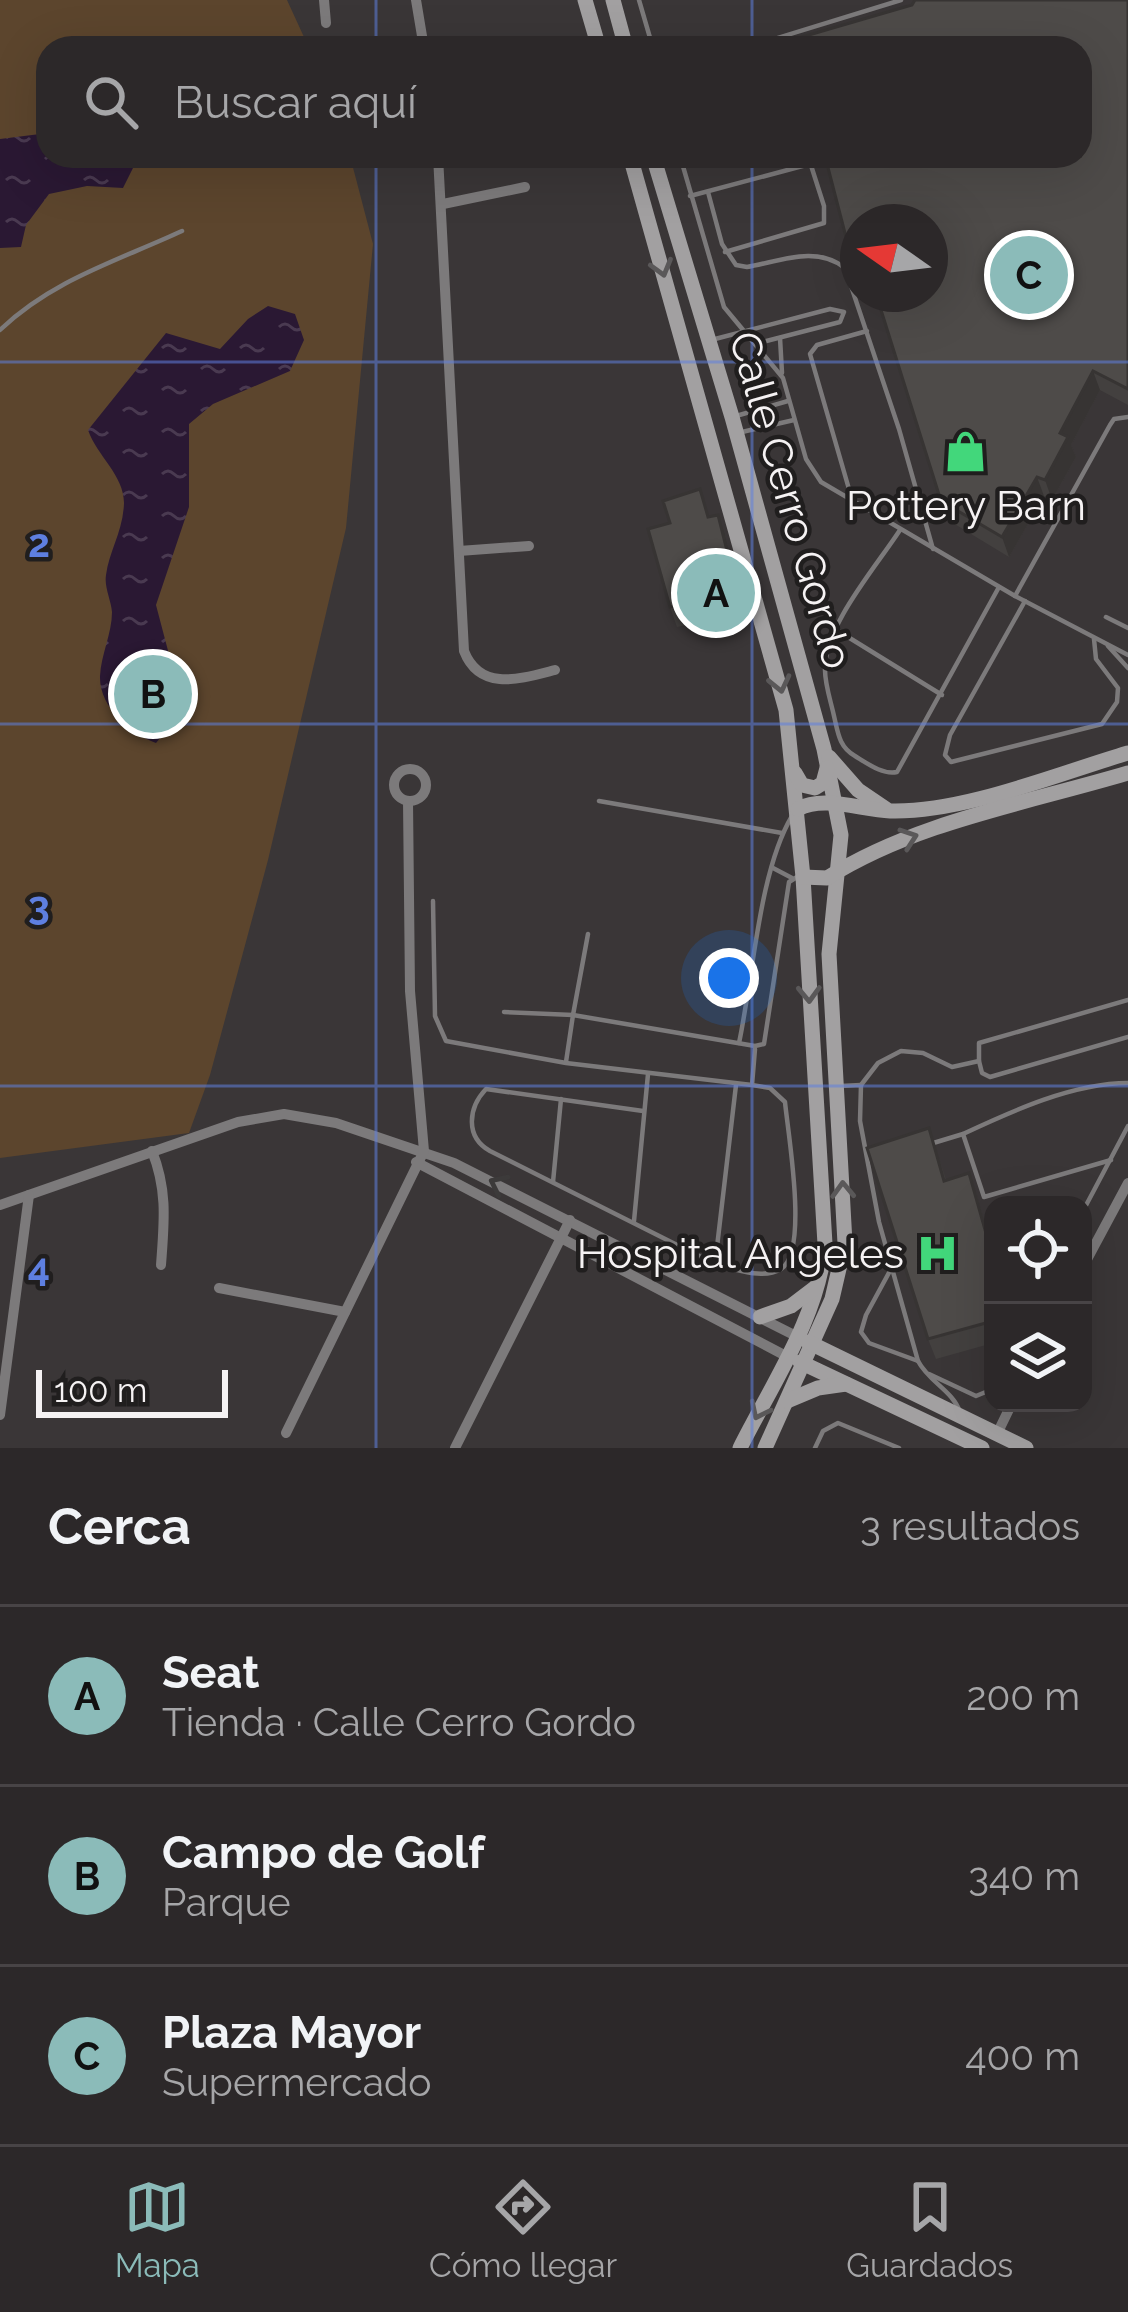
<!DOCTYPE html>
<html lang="es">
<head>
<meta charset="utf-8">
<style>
	:root { --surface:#2c2829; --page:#383435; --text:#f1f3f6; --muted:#a6a6a8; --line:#484446; --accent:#8bbbb9 }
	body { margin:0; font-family:Raleway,sans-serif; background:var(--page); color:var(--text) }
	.controls { position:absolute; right:36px; bottom:36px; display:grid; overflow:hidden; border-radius:24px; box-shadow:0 12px 48px #0002 }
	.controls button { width:108px; height:108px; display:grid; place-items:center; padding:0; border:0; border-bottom:3px solid var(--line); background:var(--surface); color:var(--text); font:60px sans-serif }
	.compass { position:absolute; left:840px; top:204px; width:108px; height:108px; border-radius:50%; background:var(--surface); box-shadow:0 12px 48px #0002; rotate:284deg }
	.scale { position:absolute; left:36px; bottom:30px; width:192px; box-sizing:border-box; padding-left:12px; border:6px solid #f5f2f3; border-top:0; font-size:33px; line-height:42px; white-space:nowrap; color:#f5f2f3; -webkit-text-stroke:9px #201e1e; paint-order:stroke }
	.you { position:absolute; left:729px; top:978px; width:42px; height:42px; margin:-30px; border:9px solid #fff; border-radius:50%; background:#1a73e8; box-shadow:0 0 0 18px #1a73e833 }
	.badge { display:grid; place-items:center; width:78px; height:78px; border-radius:50%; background:var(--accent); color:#111; font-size:39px; font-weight:700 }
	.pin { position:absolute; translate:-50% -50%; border:6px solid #fff; box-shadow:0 3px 12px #0006 }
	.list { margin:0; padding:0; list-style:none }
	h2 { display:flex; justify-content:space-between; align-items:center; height:156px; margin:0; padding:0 48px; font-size:51px }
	h2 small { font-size:39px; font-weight:400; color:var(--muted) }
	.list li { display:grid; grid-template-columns:78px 1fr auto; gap:36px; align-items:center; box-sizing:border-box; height:180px; padding:0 48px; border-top:3px solid var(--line) }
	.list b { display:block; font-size:45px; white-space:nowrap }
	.list p { margin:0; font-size:39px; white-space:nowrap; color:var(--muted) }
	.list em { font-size:39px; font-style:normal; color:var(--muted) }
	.icon { flex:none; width:66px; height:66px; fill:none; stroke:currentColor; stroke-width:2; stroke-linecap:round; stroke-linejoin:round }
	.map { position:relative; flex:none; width:1128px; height:1448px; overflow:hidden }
	.search { position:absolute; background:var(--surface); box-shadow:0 12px 48px #0002; left:36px; right:36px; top:36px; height:132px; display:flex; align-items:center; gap:30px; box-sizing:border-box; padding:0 42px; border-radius:36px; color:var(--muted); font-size:45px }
	.sheet { height:696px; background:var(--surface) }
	nav { display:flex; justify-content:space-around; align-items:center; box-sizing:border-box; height:168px; border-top:3px solid var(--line); background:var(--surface); font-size:33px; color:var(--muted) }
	nav a { display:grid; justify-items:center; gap:6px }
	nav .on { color:var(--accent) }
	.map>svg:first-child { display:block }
	.green { fill:#5c452d }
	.water { fill:url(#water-ripples) }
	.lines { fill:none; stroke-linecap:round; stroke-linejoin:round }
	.lane { stroke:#7c7a7b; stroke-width:4.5 }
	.street { stroke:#7c7a7b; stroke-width:10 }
	.secondary { stroke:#a2a0a1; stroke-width:15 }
	.wall { fill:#43403f }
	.shaded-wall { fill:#373433 }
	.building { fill:#4e4b49; stroke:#373433; stroke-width:3 }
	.oneway { stroke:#5a5859 }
	.oneway2 { stroke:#3c3a3a }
	.grid { fill:none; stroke:#5e7fe0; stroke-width:3; stroke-opacity:0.55 }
	.labels { text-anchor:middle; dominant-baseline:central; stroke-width:9; stroke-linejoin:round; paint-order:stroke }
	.street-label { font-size:42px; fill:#f5f2f3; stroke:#201e1e }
	.poi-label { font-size:42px; fill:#f5f2f3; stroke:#201e1e }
	.grid-label { font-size:39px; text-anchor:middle; font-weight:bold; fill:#5e7fe0; stroke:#201e1e; stroke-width:9; stroke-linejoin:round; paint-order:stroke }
</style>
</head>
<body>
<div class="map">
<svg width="1128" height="1448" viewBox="0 0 1128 1448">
	<defs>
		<pattern id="water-ripples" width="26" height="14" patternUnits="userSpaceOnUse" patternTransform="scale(3)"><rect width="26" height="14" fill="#2a1833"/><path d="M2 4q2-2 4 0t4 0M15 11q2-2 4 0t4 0" fill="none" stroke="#4a3a51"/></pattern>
	</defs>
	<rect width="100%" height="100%" fill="#3a3637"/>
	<polygon class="green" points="0,0 287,0 309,48 48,48 48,156 350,156 373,244 346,528 268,860 210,1075 189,1133 0,1158"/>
	<g class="water">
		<polygon points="48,133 48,156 159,156 151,166 133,168 123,188 87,186 49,194 26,225 21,247 0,248 0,139"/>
		<path d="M268 306 295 314 304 340 290 371 213 404 189 424V507L156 605 171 662 170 726 156 743C130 733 99 707 100 676 101 655 112 633 112 612 111 600 104 587 106 575 109 551 123 532 124 503 124 475 97 456 88 430L166 333 220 349 248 319Z"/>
	</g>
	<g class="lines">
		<g class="lane">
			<polyline points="639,0 653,48"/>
			<polyline points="745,48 901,0"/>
			<polyline points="680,156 724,307 783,378 806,459 821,482 1015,596 1128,655"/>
			<path d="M708 192 722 244 736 265 747 267C781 261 816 245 845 268L899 429 933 549"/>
			<polyline points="690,196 810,164"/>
			<polyline points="725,252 824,223 824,206 808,156"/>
			<path d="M0 330C52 280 117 261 182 231"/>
			<polyline points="780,338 782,373"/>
			<polyline points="715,339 830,309 844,312 840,322 755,344"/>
			<polyline points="736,416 788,401"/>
			<polyline points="742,432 794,420"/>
			<polyline points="853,503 810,354 817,345 867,331"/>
			<path d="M900 530C876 567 824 626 825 670 825 685 831 702 834 716 838 733 839 747 855 756 868 764 883 775 897 772L999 587"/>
			<polyline points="1015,596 1110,425 1114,419 1128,417"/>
			<polyline points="1025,601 950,735 945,755 951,762 1102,724 1117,702 1118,688 1096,659 1094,639"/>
			<polyline points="1106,617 1128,628"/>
			<polyline points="835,629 942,695"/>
			<polyline points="1108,646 1128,668"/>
			<polyline points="599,801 782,833"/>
			<polyline points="773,868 792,878"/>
			<path d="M433 901 435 1016 446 1041 566 1063 752 1085 770 1088 785 1102C788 1134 809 1252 781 1269 762 1280 734 1269 715 1264L490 1151C465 1137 468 1108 486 1089L643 1111"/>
			<polyline points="504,1012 573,1015 588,934"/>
			<path d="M739 1043C753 978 759 871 792 816"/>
			<polyline points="979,1061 979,1043 1128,1000"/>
			<polyline points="566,1062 573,1015 755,1046 764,1044 789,882 797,877"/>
			<polyline points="752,1085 755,1049"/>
			<polyline points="861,1085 878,1063 901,1051 923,1053 952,1067 979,1061 982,1073 990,1077 1128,1037"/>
			<path d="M840 1086 861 1085 860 1121 879 1222 918 1361C929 1382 953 1391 960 1412"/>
			<polyline points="930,1144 963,1134"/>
			<path d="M1111 1160 984 1197 963 1134C1012 1111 1073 1083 1128 1083"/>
			<polyline points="553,1182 561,1099"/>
			<polyline points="1083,1211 1128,1126"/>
			<polyline points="634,1221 648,1074"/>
			<polyline points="715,1264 736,1085"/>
			<polyline points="891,1269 866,1315 861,1332 869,1343 918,1361"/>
			<polyline points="929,1374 976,1396 993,1389"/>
			<polyline points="815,1448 823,1431 838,1423 899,1448"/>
		</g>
		<g class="street">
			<polyline points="324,0 326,23"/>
			<polyline points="416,0 424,48"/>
			<path d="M438 156 464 651C480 692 520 679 555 670"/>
			<polyline points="443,204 525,187"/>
			<polyline points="459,551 529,546"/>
			<circle cx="410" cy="785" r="16"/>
			<path d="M152 1151C168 1191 164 1223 161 1265"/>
			<polyline points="416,1162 786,1356"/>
			<polyline points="0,1205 238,1122 284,1114 336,1123 454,1163 796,1336"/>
			<polyline points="1083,1267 1128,1183"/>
			<polyline points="219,1288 345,1312"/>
			<polyline points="0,1415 29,1195"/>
			<polyline points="286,1433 424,1151 410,991 408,801"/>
			<polyline points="997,1434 1012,1403"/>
			<polyline points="455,1448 570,1220"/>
		</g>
		<g class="secondary">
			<polyline points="585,0 599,48"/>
			<polyline points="613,0 626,48"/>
			<path d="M630 156 786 710 803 877 825 1244C819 1316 772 1384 740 1448"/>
			<polyline points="653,156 732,417 824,749 841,835 829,954 845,1243 832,1299 765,1448"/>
			<polyline points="829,757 858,790 886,809"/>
			<polyline points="795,773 802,785 815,788 823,783 827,768"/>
			<path d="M798 809C824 795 861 810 890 811 963 813 1057 774 1128 753"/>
			<path d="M803 877 827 878C915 822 1028 803 1128 773"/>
			<polyline points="760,1317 791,1306 816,1287"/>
			<polyline points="808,1342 1026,1448"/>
			<polyline points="800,1362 982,1448"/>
			<polyline points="787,1401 818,1388 846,1384"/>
		</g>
	</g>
	<g class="wall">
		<polygon points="1128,0 1128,405 1100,390 1071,445 1076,457 1052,500 1044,496 1009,557 948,520 858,222 858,256 853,257 846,237 912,5"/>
		<polygon points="710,517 725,535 736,579 729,582 742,623 705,633 701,622 677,627 670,607 670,523"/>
		<polygon points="929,1128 946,1180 976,1193 993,1253 993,1343 936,1359 928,1339"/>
	</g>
	<g class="shaded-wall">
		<polygon points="1093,371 1100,390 1071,445 1076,457 1052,500 1045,480 1060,433"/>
		<polygon points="1037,477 1044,496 1009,557 1002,537"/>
		<polygon points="718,515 725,535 736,579 729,559"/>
	</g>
	<g class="building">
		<polygon points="915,0 1128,0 1128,389 1093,371 1060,433 1068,437 1045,480 1037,477 1002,537 941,501 876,294 930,294 930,222 858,222 858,236 846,237 825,156 1080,156 1080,48 797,48 795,39 912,5"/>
		<polygon points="700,489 708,517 718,515 729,559 722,562 734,604 698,613 695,602 670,607 648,529 670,523 663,501"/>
		<polygon points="929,1128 944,1181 969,1173 993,1258 993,1321 928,1339 867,1148"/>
	</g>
	<defs><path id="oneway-chevron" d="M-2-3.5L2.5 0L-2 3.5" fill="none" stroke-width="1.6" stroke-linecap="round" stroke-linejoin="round" transform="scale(3)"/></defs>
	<g class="oneway">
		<use href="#oneway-chevron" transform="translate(662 268) rotate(74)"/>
		<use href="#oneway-chevron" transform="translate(780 684) rotate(77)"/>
		<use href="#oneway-chevron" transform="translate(909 838) rotate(-19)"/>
		<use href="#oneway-chevron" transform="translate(809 994) rotate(88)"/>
		<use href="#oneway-chevron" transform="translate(843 1190) rotate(-92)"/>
		<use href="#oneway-chevron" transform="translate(759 1411) rotate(116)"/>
	</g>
	<use class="oneway2" href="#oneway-chevron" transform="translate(498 1184) rotate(-154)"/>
	<path class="grid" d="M376 0V48M752 0V48M376 156V1448M752 156V1448M0 362H1128M0 724H1128M0 1086H1128"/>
	<defs>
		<symbol id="shop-bare" viewBox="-9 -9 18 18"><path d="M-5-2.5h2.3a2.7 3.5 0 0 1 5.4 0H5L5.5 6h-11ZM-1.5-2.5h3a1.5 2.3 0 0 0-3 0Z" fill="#42d77b" stroke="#201e1e" stroke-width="2.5" paint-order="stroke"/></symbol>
		<symbol id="hospital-bare" viewBox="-9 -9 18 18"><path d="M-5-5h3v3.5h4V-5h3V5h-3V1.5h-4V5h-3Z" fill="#42d77b" stroke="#201e1e" stroke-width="2.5" paint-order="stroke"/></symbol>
	</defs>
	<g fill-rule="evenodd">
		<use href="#shop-bare" x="936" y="422" width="59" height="59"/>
		<use href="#hospital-bare" x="908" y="1224" width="59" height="59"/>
	</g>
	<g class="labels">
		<g class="street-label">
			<text transform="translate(791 500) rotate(74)">Calle Cerro Gordo</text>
		</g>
		<g class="poi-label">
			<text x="966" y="505">Pottery Barn</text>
			<text x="904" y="1253" text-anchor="end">Hospital Angeles</text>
		</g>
	</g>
	<g class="grid-label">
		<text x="39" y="557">2</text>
		<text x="39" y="919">3</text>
		<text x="39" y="1281">4</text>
	</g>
</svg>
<div class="controls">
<button><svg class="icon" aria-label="locate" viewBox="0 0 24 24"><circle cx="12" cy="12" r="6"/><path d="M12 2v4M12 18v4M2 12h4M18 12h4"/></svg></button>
<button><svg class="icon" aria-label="layers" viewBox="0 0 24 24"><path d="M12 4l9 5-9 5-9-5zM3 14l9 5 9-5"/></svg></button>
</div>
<svg class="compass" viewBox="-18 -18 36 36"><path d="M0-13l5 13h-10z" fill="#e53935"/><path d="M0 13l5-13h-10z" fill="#a6a6a8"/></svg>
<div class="scale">100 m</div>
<div class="you"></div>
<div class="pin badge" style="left:716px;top:593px">A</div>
<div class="pin badge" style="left:153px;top:694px">B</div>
<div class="pin badge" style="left:1029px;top:275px">C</div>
<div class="search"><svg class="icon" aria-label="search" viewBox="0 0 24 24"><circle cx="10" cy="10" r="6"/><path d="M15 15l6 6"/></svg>Buscar aquí</div>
</div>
<section class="sheet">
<h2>Cerca<small>3 resultados</small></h2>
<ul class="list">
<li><span class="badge">A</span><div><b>Seat</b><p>Tienda · Calle Cerro Gordo</p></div><em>200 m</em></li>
<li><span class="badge">B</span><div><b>Campo de Golf</b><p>Parque</p></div><em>340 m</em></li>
<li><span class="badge">C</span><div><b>Plaza Mayor</b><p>Supermercado</p></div><em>400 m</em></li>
</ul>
</section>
<nav>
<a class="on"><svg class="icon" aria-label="map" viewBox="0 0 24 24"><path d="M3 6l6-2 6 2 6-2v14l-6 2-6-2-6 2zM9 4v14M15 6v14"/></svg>Mapa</a>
<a><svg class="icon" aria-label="directions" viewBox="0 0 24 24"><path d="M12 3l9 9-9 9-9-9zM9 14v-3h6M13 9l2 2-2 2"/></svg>Cómo llegar</a>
<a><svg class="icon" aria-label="saved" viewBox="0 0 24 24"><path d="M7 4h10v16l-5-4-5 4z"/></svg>Guardados</a>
</nav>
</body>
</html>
